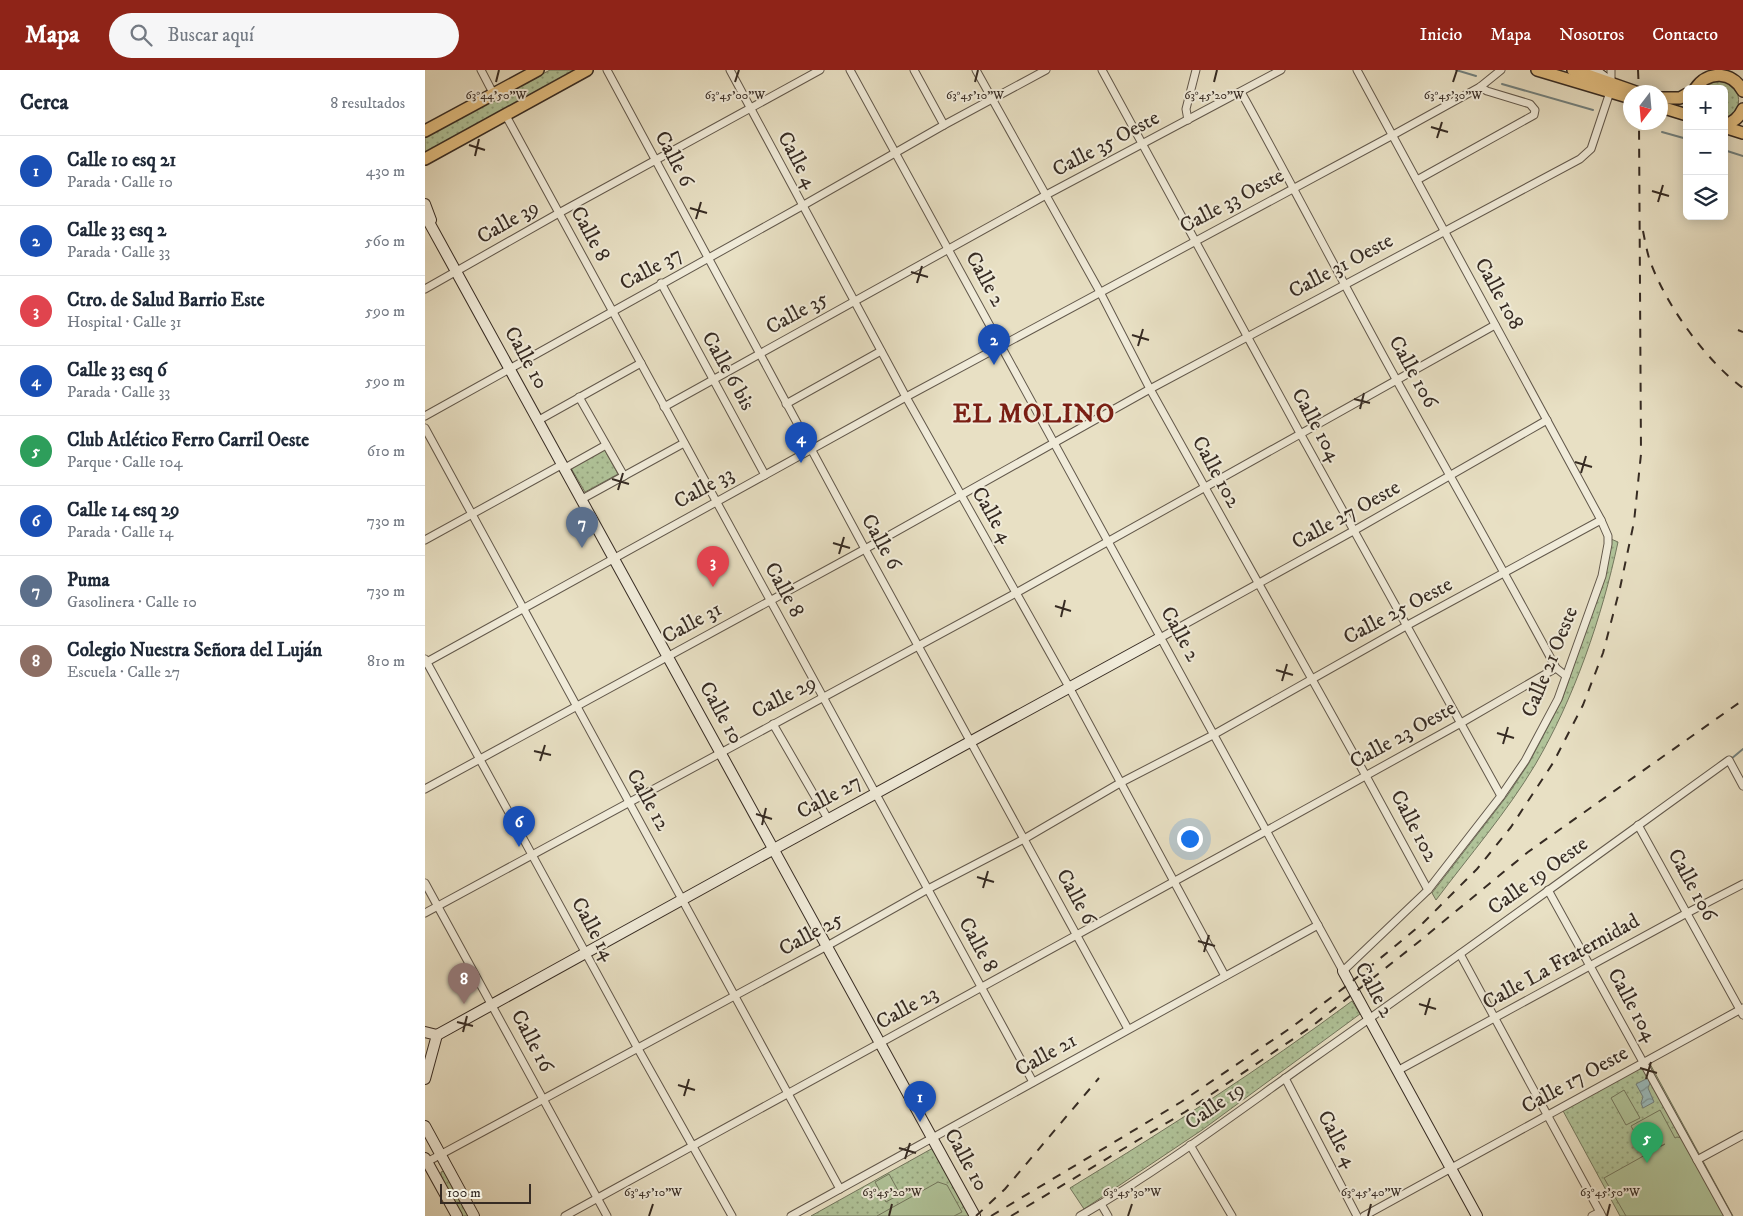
<!DOCTYPE html>
<html lang="es">
<head>
<meta charset="utf-8">
<style>
	:root { --surface:#fff; --page:#f6f6f7; --text:#1f2937; --muted:#747a83; --line:#e0e1e3; --accent:#8f2418 }
	body { margin:0; font-family:"IM FELL DW Pica",serif; background:var(--page); color:var(--text) }
	.controls { position:absolute; right:15px; top:15px; display:grid; overflow:hidden; border-radius:8px; box-shadow:0 2px 12px #0003 }
	.controls button { width:45px; height:45px; display:grid; place-items:center; padding:0; border:0; border-bottom:1px solid var(--line); background:var(--surface); color:var(--text); font:25px sans-serif }
	.compass { position:absolute; left:1198px; top:15px; width:45px; height:45px; border-radius:50%; background:var(--surface); box-shadow:0 2px 12px #0003; rotate:196deg }
	.scale { position:absolute; left:15px; bottom:12px; width:91px; box-sizing:border-box; padding-left:5px; border:2px solid #362b23; border-top:0; font-size:14px; line-height:18px; white-space:nowrap; color:#362b23; -webkit-text-stroke:4px #f0ebd9; paint-order:stroke }
	.you { position:absolute; left:764px; top:768px; width:18px; height:18px; margin:-12px; border:4px solid #fff; border-radius:50%; background:#1a73e8; box-shadow:0 0 0 8px #1a73e833 }
	.badge { display:grid; place-items:center; width:32px; height:32px; border-radius:50%; background:var(--accent); color:#fff; font-size:16px; font-weight:700 }
	.pin { position:absolute; translate:-50% -41px; filter:drop-shadow(0 1px 2px #0008) }
	.pin::after { content:''; position:absolute; top:26px; width:18px; height:15px; background:inherit; clip-path:polygon(0 0,100% 0,50% 100%) }
	.list { margin:0; padding:0; list-style:none }
	h2 { display:flex; justify-content:space-between; align-items:center; height:65px; margin:0; padding:0 20px; font-size:21px }
	h2 small { font-size:16px; font-weight:400; color:var(--muted) }
	.list li { display:grid; grid-template-columns:32px 1fr auto; gap:15px; align-items:center; box-sizing:border-box; height:70px; padding:0 20px; border-top:1px solid var(--line) }
	.list b { display:block; font-size:19px; white-space:nowrap }
	.list p { margin:0; font-size:16px; white-space:nowrap; color:var(--muted) }
	.list em { font-size:16px; font-style:normal; color:var(--muted) }
	.icon { flex:none; width:28px; height:28px; fill:none; stroke:currentColor; stroke-width:2; stroke-linecap:round; stroke-linejoin:round }
	.map { position:relative; flex:none; width:1318px; height:1146px; overflow:hidden }
	header { display:flex; align-items:center; gap:30px; box-sizing:border-box; height:70px; padding:0 25px; background:var(--accent); color:#fff }
	header strong { font-size:24px }
	nav { display:flex; gap:28px; margin-inline-start:auto; font-size:18px }
	.search { width:350px; height:45px; background:var(--page); display:flex; align-items:center; gap:12px; box-sizing:border-box; padding:0 18px; border-radius:28px; color:var(--muted); font-size:19px }
	main { display:flex }
	aside { flex:1; background:var(--surface) }
	.map>svg:first-child { display:block }
	.grass { fill:url(#grass-dots); stroke:#73775e }
	.pitch { fill:#b0c399; stroke:#73775e }
	.water { fill:url(#water-waves); stroke:#72817f }
	.lines { fill:none; stroke-linecap:round; stroke-linejoin:round }
	.stream { stroke:#72817f; stroke-width:2 }
	.street-casing { stroke:#62584b; stroke-width:9 }
	.secondary-casing { stroke:#362b23; stroke-width:12 }
	.primary-casing { stroke:#362b23; stroke-width:14 }
	.street { stroke:#f0ebd9; stroke-width:7 }
	.secondary { stroke:#f0ebd9; stroke-width:10 }
	.primary { stroke:#e4c082; stroke-width:11 }
	.rail { stroke:#362b23; stroke-width:2; stroke-dasharray:9 9; stroke-linecap:butt }
	.ticks { fill:none; stroke:#362b23; stroke-width:2 }
	.labels { text-anchor:middle; dominant-baseline:central; stroke-width:4; stroke-linejoin:round; paint-order:stroke }
	.street-label { font-size:21px; fill:#362b23; stroke:#f0ebd9 }
	.district-label { font-size:26px; font-weight:bold; letter-spacing:1px; fill:#7a1f14; stroke:#f0ebd9 }
	.ticks-label { font-size:12px; text-anchor:middle; fill:#362b23; stroke:#f0ebd9; stroke-width:4; stroke-linejoin:round; paint-order:stroke }
</style>
</head>
<body>
<header>
<strong>Mapa</strong>
<div class="search"><svg class="icon" aria-label="search" viewBox="0 0 24 24"><circle cx="10" cy="10" r="6"/><path d="M15 15l6 6"/></svg>Buscar aquí</div>
<nav><a>Inicio</a><a>Mapa</a><a>Nosotros</a><a>Contacto</a></nav>
</header>
<main>
<aside>
<h2>Cerca<small>8 resultados</small></h2>
<ul class="list">
<li><span class="badge" style="background:#1a4fb4">1</span><div><b>Calle 10 esq 21</b><p>Parada · Calle 10</p></div><em>430 m</em></li>
<li><span class="badge" style="background:#1a4fb4">2</span><div><b>Calle 33 esq 2</b><p>Parada · Calle 33</p></div><em>560 m</em></li>
<li><span class="badge" style="background:#e0444e">3</span><div><b>Ctro. de Salud Barrio Este</b><p>Hospital · Calle 31</p></div><em>590 m</em></li>
<li><span class="badge" style="background:#1a4fb4">4</span><div><b>Calle 33 esq 6</b><p>Parada · Calle 33</p></div><em>590 m</em></li>
<li><span class="badge" style="background:#2e9e5b">5</span><div><b>Club Atlético Ferro Carril Oeste</b><p>Parque · Calle 104</p></div><em>610 m</em></li>
<li><span class="badge" style="background:#1a4fb4">6</span><div><b>Calle 14 esq 29</b><p>Parada · Calle 14</p></div><em>730 m</em></li>
<li><span class="badge" style="background:#5c6f8a">7</span><div><b>Puma</b><p>Gasolinera · Calle 10</p></div><em>730 m</em></li>
<li><span class="badge" style="background:#8d6e63">8</span><div><b>Colegio Nuestra Señora del Luján</b><p>Escuela · Calle 27</p></div><em>810 m</em></li>
</ul>
</aside>
<div class="map">
<svg width="1318" height="1146" viewBox="0 0 1318 1146">
	<defs>
		<pattern id="grass-dots" width="8" height="8" patternUnits="userSpaceOnUse" patternTransform="scale(1.25)"><rect width="8" height="8" fill="#b0c399"/><path d="M2 2h.1M6 6h.1" fill="none" stroke="#909f7c" stroke-width="1.8" stroke-linecap="round"/></pattern>
		<pattern id="water-waves" width="16" height="10" patternUnits="userSpaceOnUse" patternTransform="scale(1.25)"><rect width="16" height="10" fill="#9abbbd"/><path d="M0 5q4-4 8 0t8 0" fill="none" stroke="#7e9899"/></pattern>
	</defs>
	<rect width="100%" height="100%" fill="#e8e0c4"/>
	<filter id="stains"><feTurbulence type="fractalNoise" baseFrequency=".004" numOctaves="4"/><feColorMatrix values="0 0 0 0 .2 0 0 0 0 .09 0 0 0 0 .02 0 0 0 .5 -.17"/></filter>
	<radialGradient id="worn" r=".72"><stop offset=".6" stop-color="#630" stop-opacity="0"/><stop offset="1" stop-color="#630" stop-opacity=".3"/></radialGradient>
	<g class="grass">
		<polygon points="125,0 155,0 0,85 0,67"/>
		<path d="M1287 11C1291 11 1296 10 1300 11 1313 14 1318 33 1309 44 1307 46 1303 48 1299 50V19H1277Z"/>
		<polygon points="179,379 193,404 160,422 146,398"/>
		<path d="M1186 469 1193 472C1177 547 1149 629 1110 695 1082 742 1044 786 1011 830L1007 823 1082 726 1104 693 1137 630 1179 507Z"/>
		<path d="M927 931 935 944 777 1060 659 1139 645 1118C742 1059 837 998 927 931Z"/>
		<polygon points="1224,992 1308,1146 1195,1146 1137,1039"/>
		<polygon points="508,1078 546,1146 386,1146"/>
		<polygon points="19,1101 45,1146 37,1146 16,1107 16,1102"/>
	</g>
	<g class="pitch">
		<polygon points="1199,1020 1215,1048 1201,1055 1186,1028"/>
		<polygon points="1235,1040 1250,1068 1252,1067 1262,1069 1304,1146 1201,1146 1179,1108 1240,1074 1221,1083 1206,1056"/>
		<polygon points="464,1104 475,1124 461,1132 450,1112"/>
		<polygon points="513,1112 522,1115 537,1142 529,1146 452,1146"/>
	</g>
	<polygon class="water" points="1223,1008 1225,1013 1223,1018 1229,1032 1218,1038 1216,1033 1218,1027 1211,1014"/>
	<g class="lines">
		<g class="stream">
			<polyline points="1031,0 1051,6"/>
			<polyline points="1077,14 1168,40"/>
			<polyline points="1237,62 1262,69"/>
			<polyline points="1299,80 1318,86"/>
			<polyline points="1306,689 1318,679"/>
		</g>
		<defs>
			<g id="street">
				<polyline points="56,0 68,23"/>
				<polyline points="182,0 440,479 703,959"/>
				<polyline points="305,0 481,327 644,617 800,906"/>
				<polyline points="425,0 918,901 1003,820 1076,726 1100,691 1133,629 1177,506 1183,474 1183,466 1176,450 932,0"/>
				<polyline points="489,0 519,55"/>
				<polyline points="551,0 675,222 725,319 941,706 1003,820"/>
				<polyline points="677,0 876,365 1076,726"/>
				<polyline points="1186,0 1186,14"/>
				<path d="M816 22C869 118 919 215 972 311 1025 406 1079 501 1131 598L1141 606"/>
				<polyline points="80,44 608,1012"/>
				<polyline points="763,50 761,39 771,0"/>
				<polyline points="992,110 1109,45 1110,40 1105,34 1062,21 1055,17"/>
				<polyline points="236,213 340,405"/>
				<polyline points="0,219 134,143 395,0"/>
				<polyline points="154,327 199,406"/>
				<polyline points="361,334 456,281"/>
				<polyline points="239,337 621,125 856,0"/>
				<polyline points="0,346 377,136 519,55 621,0"/>
				<polyline points="114,350 216,293"/>
				<polyline points="0,358 415,1119"/>
				<polyline points="140,398 181,375"/>
				<polyline points="157,429 259,373"/>
				<polyline points="0,470 138,394"/>
				<polyline points="735,568 930,460 1122,350"/>
				<polyline points="0,589 212,977 307,1146"/>
				<polyline points="0,593 481,327 968,65 1055,17 1076,0"/>
				<polyline points="348,654 403,749"/>
				<polyline points="0,719 440,479 725,319 1155,89 1166,79 1185,22"/>
				<polyline points="1213,755 1318,945"/>
				<polyline points="0,813 182,1146"/>
				<polyline points="1123,820 1303,1146"/>
				<polyline points="0,843 591,523 1070,255"/>
				<polyline points="1035,884 1177,1146"/>
				<polyline points="972,1001 1262,843 1318,814"/>
				<polyline points="860,1008 932,1146"/>
				<polyline points="765,1075 807,1146"/>
				<polyline points="1272,1090 1318,1065"/>
				<polyline points="0,1093 402,876 503,819 599,769 695,713 788,665 981,556 1176,450"/>
				<polyline points="676,1134 683,1146"/>
				<polyline points="140,1146 841,761 1036,653 1131,598"/>
				<polyline points="366,1146 893,855"/>
				<path d="M655 1146C734 1101 808 1045 883 992 1024 893 1164 791 1304 690L1318 716"/>
				<polyline points="939,1146 1318,938"/>
				<polyline points="1167,1146 1175,1142"/>
			</g>
			<g id="secondary">
				<polyline points="1169,0 1184,11"/>
				<polyline points="0,134 6,150"/>
				<polyline points="0,145 550,1146"/>
				<polyline points="918,901 1052,1146"/>
				<polyline points="0,962 12,965 0,1009"/>
				<polyline points="12,965 349,779 735,568"/>
				<polyline points="0,1056 49,1146"/>
				<polyline points="0,1088 32,1146"/>
			</g>
			<g id="primary">
				<polyline points="1112,0 1206,28"/>
				<polyline points="1148,0 1211,22"/>
				<path d="M1270 19C1283 0 1307 1 1318 21"/>
				<polyline points="1236,28 1255,28 1262,24"/>
				<polyline points="1236,37 1262,45"/>
				<path d="M1299 56C1308 52 1314 48 1318 39"/>
				<polyline points="1299,57 1318,63"/>
				<polyline points="0,61 113,0"/>
				<polyline points="0,89 162,0"/>
			</g>
		</defs>
		<use href="#street" class="street-casing"/>
		<use href="#secondary" class="secondary-casing"/>
		<use href="#primary" class="primary-casing"/>
		<use href="#street" class="street"/>
		<use href="#secondary" class="secondary"/>
		<use href="#primary" class="primary"/>
		<g class="rail">
			<polyline points="1213,0 1214,22"/>
			<path d="M1218 161C1220 171 1222 182 1225 191 1241 235 1281 291 1318 318"/>
			<polyline points="1313,260 1318,262"/>
			<polyline points="551,1146 580,1119 674,1008"/>
			<polyline points="566,1146 756,1032 867,957 924,914 998,853 1052,799 1086,757 1128,693 1158,635 1178,583 1195,518 1209,452 1216,384 1214,52"/>
			<polyline points="586,1146 760,1042 886,957 991,874 1103,782 1318,630"/>
		</g>
	</g>
	<path class="ticks" d="M71 12 74 0M310 12 314 0M550 12 553 0M789 12 792 0M1028 12 1032 0M1006 57 1023 62M1012 68 1017 52M44 75 60 80M50 86 54 69M1227 121 1244 126M1233 132 1238 115M265 138 282 143M271 149 276 132M486 202 503 207M492 213 497 196M707 265 724 270M713 276 718 259M929 329 945 333M935 339 939 323M1150 392 1167 397M1156 403 1161 386M187 409 204 414M193 420 198 403M408 473 425 478M414 484 419 467M630 536 646 541M636 547 640 530M851 600 868 605M857 611 862 594M1072 663 1089 668M1078 674 1083 657M109 681 126 685M115 691 120 675M331 744 347 749M337 755 341 738M552 807 569 812M558 818 563 801M773 871 790 876M779 882 784 865M994 934 1011 939M1000 945 1005 928M32 952 48 956M38 962 42 946M1215 998 1232 1003M1221 1009 1226 992M253 1015 270 1020M259 1026 264 1009M474 1078 491 1083M480 1089 485 1073M224 1146 228 1134M464 1146 467 1134M703 1146 707 1134M943 1146 946 1134M1182 1146 1185 1134"/>
	<g class="labels">
		<g class="street-label">
			<text transform="translate(681 74) rotate(-28)">Calle 35 Oeste</text>
			<text transform="translate(249 89) rotate(62)">Calle 6</text>
			<text transform="translate(372 90) rotate(62)">Calle 4</text>
			<text transform="translate(807 131) rotate(-28)">Calle 33 Oeste</text>
			<text transform="translate(83 152) rotate(-30)">Calle 39</text>
			<text transform="translate(165 164) rotate(61)">Calle 8</text>
			<text transform="translate(916 196) rotate(-28)">Calle 31 Oeste</text>
			<text transform="translate(226 199) rotate(-29)">Calle 37</text>
			<text transform="translate(560 209) rotate(61)">Calle 2</text>
			<text transform="translate(1074 224) rotate(61)">Calle 108</text>
			<text transform="translate(372 243) rotate(-29)">Calle 35</text>
			<text transform="translate(101 288) rotate(61)">Calle 10</text>
			<text transform="translate(303 301) rotate(61)">Calle 6 bis</text>
			<text transform="translate(988 302) rotate(61)">Calle 106</text>
			<text transform="translate(891 355) rotate(61)">Calle 104</text>
			<text transform="translate(791 402) rotate(61)">Calle 102</text>
			<text transform="translate(279 418) rotate(-29)">Calle 33</text>
			<text transform="translate(567 445) rotate(60)">Calle 4</text>
			<text transform="translate(921 445) rotate(-29)">Calle 27 Oeste</text>
			<text transform="translate(456 472) rotate(61)">Calle 6</text>
			<text transform="translate(359 520) rotate(61)">Calle 8</text>
			<text transform="translate(973 541) rotate(-28)">Calle 25 Oeste</text>
			<text transform="translate(267 553) rotate(-29)">Calle 31</text>
			<text transform="translate(755 564) rotate(61)">Calle 2</text>
			<text transform="translate(1125 592) rotate(-68)">Calle 21 Oeste</text>
			<text transform="translate(359 627) rotate(-28)">Calle 29</text>
			<text transform="translate(296 643) rotate(61)">Calle 10</text>
			<text transform="translate(978 665) rotate(-29)">Calle 23 Oeste</text>
			<text transform="translate(404 727) rotate(-29)">Calle 27</text>
			<text transform="translate(223 730) rotate(61)">Calle 12</text>
			<text transform="translate(989 756) rotate(62)">Calle 102</text>
			<text transform="translate(1113 806) rotate(-36)">Calle 19 Oeste</text>
			<text transform="translate(1267 815) rotate(61)">Calle 106</text>
			<text transform="translate(651 827) rotate(61)">Calle 6</text>
			<text transform="translate(168 859) rotate(61)">Calle 14</text>
			<text transform="translate(386 864) rotate(-29)">Calle 25</text>
			<text transform="translate(553 875) rotate(61)">Calle 8</text>
			<text transform="translate(1136 892) rotate(-29)">Calle La Fraternidad</text>
			<text transform="translate(949 920) rotate(62)">Calle 2</text>
			<text transform="translate(1207 935) rotate(61)">Calle 104</text>
			<text transform="translate(482 938) rotate(-29)">Calle 23</text>
			<text transform="translate(107 971) rotate(62)">Calle 16</text>
			<text transform="translate(621 985) rotate(-29)">Calle 21</text>
			<text transform="translate(1150 1010) rotate(-29)">Calle 17 Oeste</text>
			<text transform="translate(790 1036) rotate(-35)">Calle 19</text>
			<text transform="translate(912 1069) rotate(62)">Calle 4</text>
			<text transform="translate(541 1090) rotate(61)">Calle 10</text>
		</g>
		<g class="district-label">
			<text x="609" y="344">EL MOLINO</text>
		</g>
	</g>
	<g class="ticks-label">
		<text x="71" y="29">63°44'50"W</text>
		<text x="310" y="29">63°45'00"W</text>
		<text x="550" y="29">63°45'10"W</text>
		<text x="789" y="29">63°45'20"W</text>
		<text x="1028" y="29">63°45'30"W</text>
		<text x="228" y="1126">63°45'10"W</text>
		<text x="467" y="1126">63°45'20"W</text>
		<text x="707" y="1126">63°45'30"W</text>
		<text x="946" y="1126">63°45'40"W</text>
		<text x="1185" y="1126">63°45'50"W</text>
	</g>
	<rect width="100%" height="100%" filter="url(#stains)"/>
	<rect width="100%" height="100%" fill="url(#worn)"/>
</svg>
<div class="controls">
<button>+</button>
<button>−</button>
<button><svg class="icon" aria-label="layers" viewBox="0 0 24 24"><path d="M12 4l9 5-9 5-9-5zM3 14l9 5 9-5"/></svg></button>
</div>
<svg class="compass" viewBox="-18 -18 36 36"><path d="M0-13l5 13h-10z" fill="#e53935"/><path d="M0 13l5-13h-10z" fill="#747a83"/></svg>
<div class="scale">100 m</div>
<div class="you"></div>
<div class="pin badge" style="left:495px;top:1052px;background:#1a4fb4">1</div>
<div class="pin badge" style="left:569px;top:295px;background:#1a4fb4">2</div>
<div class="pin badge" style="left:288px;top:517px;background:#e0444e">3</div>
<div class="pin badge" style="left:376px;top:393px;background:#1a4fb4">4</div>
<div class="pin badge" style="left:1222px;top:1093px;background:#2e9e5b">5</div>
<div class="pin badge" style="left:94px;top:777px;background:#1a4fb4">6</div>
<div class="pin badge" style="left:157px;top:478px;background:#5c6f8a">7</div>
<div class="pin badge" style="left:39px;top:934px;background:#8d6e63">8</div>
</div>
</main>
</body>
</html>
